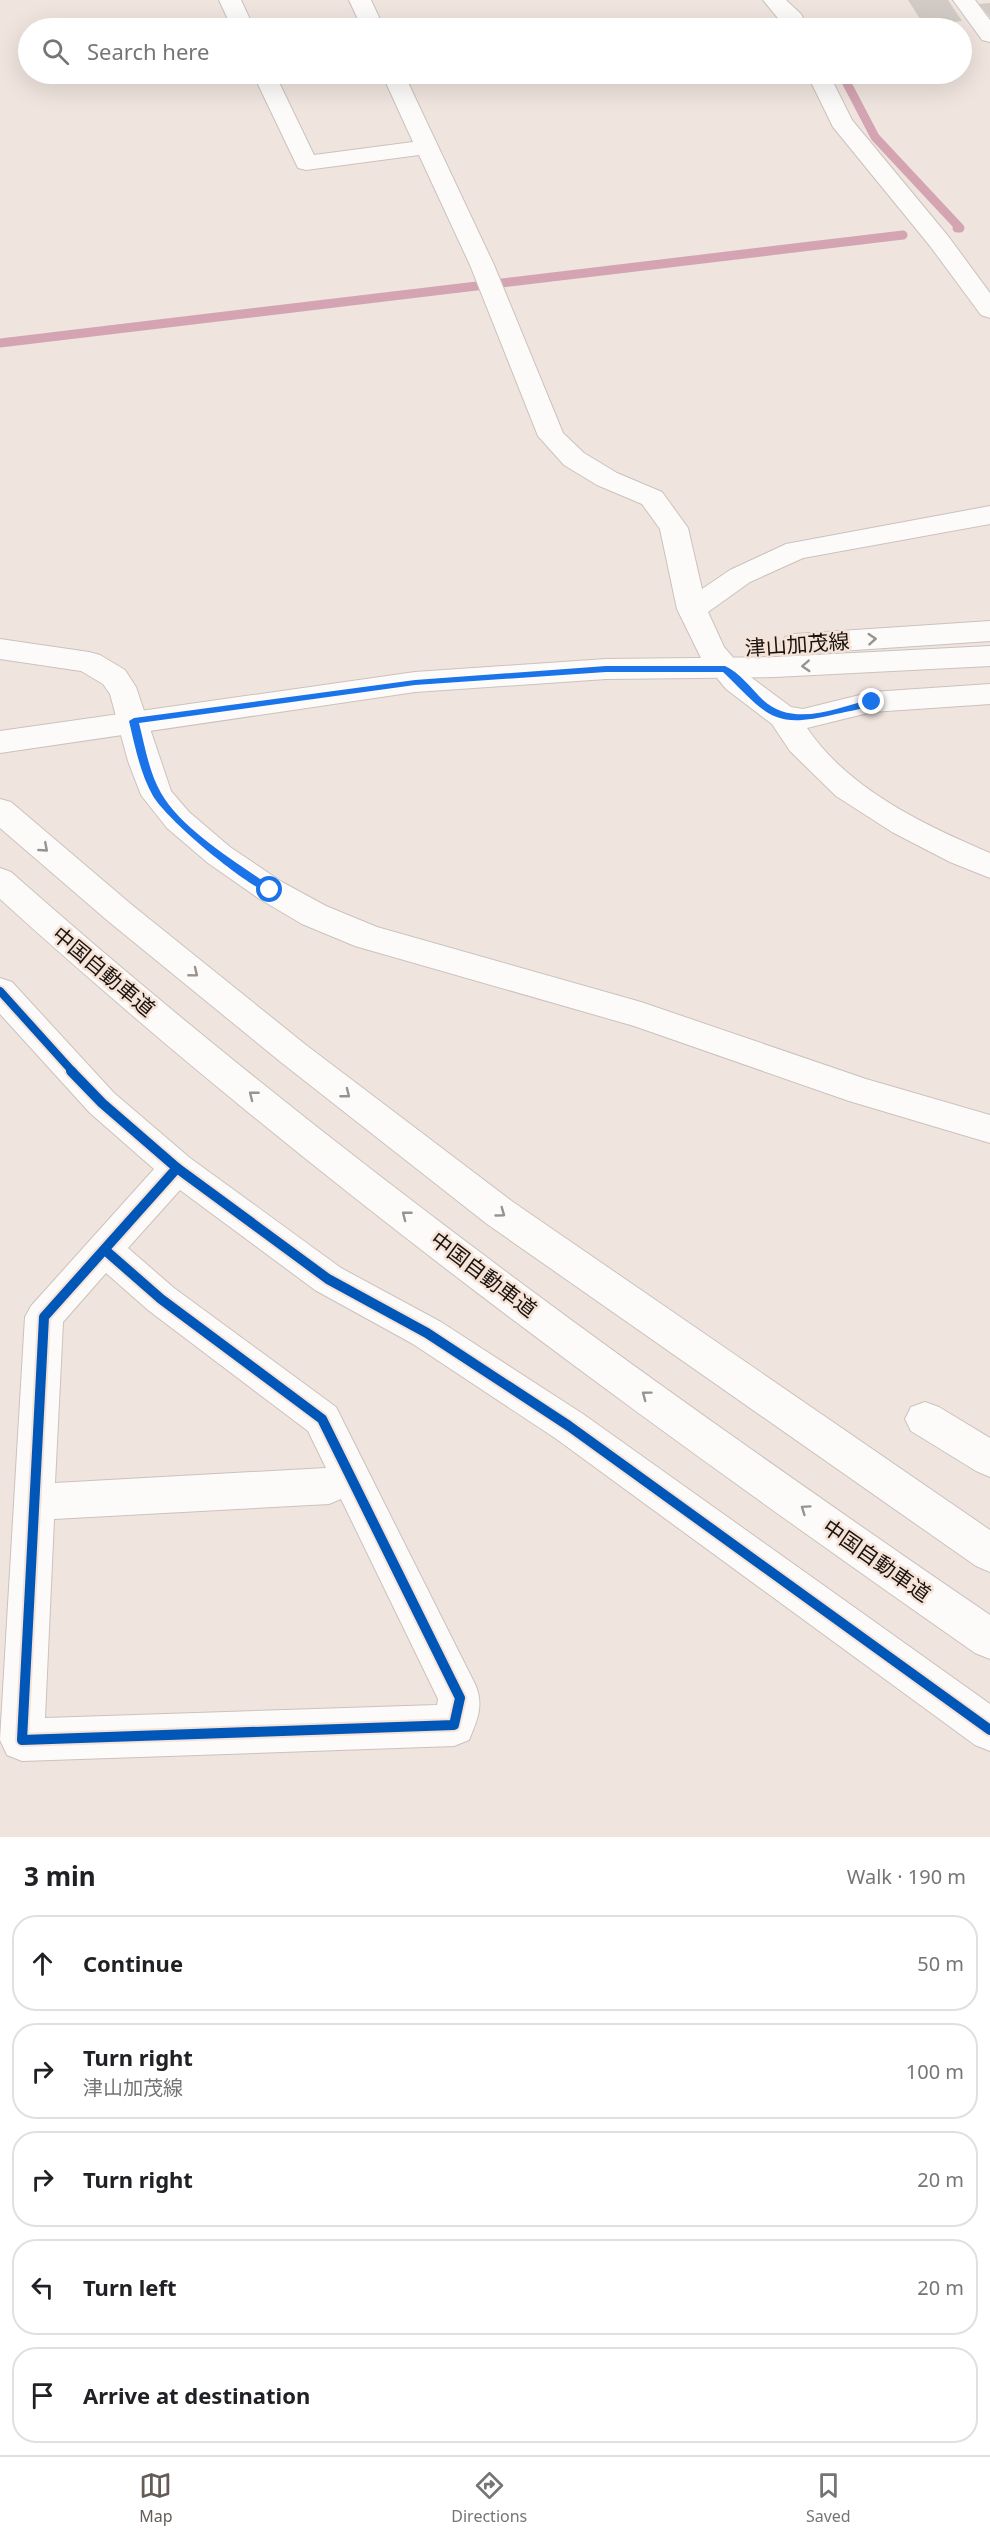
<!DOCTYPE html>
<html lang="en">
<head>
<meta charset="utf-8">
<style>
	:root { --surface:#fff; --page:#f6f6f6; --text:#202124; --muted:#757577; --line:#e0e0e0; --accent:#655c57 }
	body { margin:0; font-family:"Noto Sans","Noto Sans JP",sans-serif; background:var(--page); color:var(--text) }
	.stop { position:absolute; width:18px; height:18px; margin:-14px; border:4px solid #1a73e8; border-radius:50%; background:#fff }
	.stop.end { background:#1a73e8; border-color:#fff; box-shadow:0 2px 6px #0008 }
	.list { margin:0; padding:0; list-style:none }
	h2 { display:flex; justify-content:space-between; align-items:center; height:78px; margin:0; padding:0 24px; font-size:26px }
	h2 small { font-size:20px; font-weight:400; color:var(--muted) }
	.list li { display:grid; grid-template-columns:39px 1fr auto; gap:18px; align-items:center; box-sizing:border-box; height:96px; margin:0 12px 12px; padding:0 12px; border:2px solid var(--line); border-radius:24px }
	.list b { display:block; font-size:22px; white-space:nowrap }
	.list p { margin:0; font-size:20px; white-space:nowrap; color:var(--muted) }
	.list em { font-size:20px; font-style:normal; color:var(--muted) }
	.icon { flex:none; width:33px; height:33px; fill:none; stroke:currentColor; stroke-width:2; stroke-linecap:round; stroke-linejoin:round }
	.map { position:relative; flex:none; width:990px; height:1837px; overflow:hidden }
	.search { position:absolute; background:var(--surface); box-shadow:0 6px 24px #0002; left:18px; right:18px; top:18px; height:66px; display:flex; align-items:center; gap:15px; box-sizing:border-box; padding:0 21px; border-radius:33px; color:var(--muted); font-size:22px }
	.sheet { height:618px; background:var(--surface) }
	nav { display:flex; justify-content:space-around; align-items:center; box-sizing:border-box; height:84px; border-top:2px solid var(--line); background:var(--surface); font-size:16px; color:var(--muted) }
	nav a { display:grid; justify-items:center; gap:3px }
	nav .on { color:var(--accent) }
	.map>svg:first-child { display:block }
	.lines { fill:none; stroke-linecap:round; stroke-linejoin:round }
	.stream { stroke:#d4a4b2; stroke-width:9 }
	.building { fill:#d2cbc5 }
	.minor-casing { stroke:#cbc2bd; stroke-width:2 }
	.major-casing { stroke:#cbc2bd; stroke-width:2 }
	.highway-casing { stroke:#cbc2bd; stroke-width:2 }
	.minor { fill:#fdfbfa; fill-rule:evenodd }
	.major { fill:#fdfbfa; fill-rule:evenodd }
	.highway { fill:#fdfbfa; fill-rule:evenodd }
	.cycleway-far1-casing { stroke:#f6e3d7; stroke-width:12 }
	.cycleway-casing { stroke:#f6e3d7; stroke-width:14 }
	.cycleway-far1 { stroke:#0057b8; stroke-width:8 }
	.cycleway { stroke:#0057b8; stroke-width:10 }
	.oneway { stroke:#979390 }
	.route { fill:#1a73e8 }
	.labels { text-anchor:middle; dominant-baseline:central; stroke-width:5; stroke-linejoin:round; paint-order:stroke }
	.street-label { font-size:21px; fill:#1a130f; stroke:#f6e3d7 }
</style>
</head>
<body>
<div class="map">
<svg width="990" height="1837" viewBox="0 0 990 1837">
	<rect width="100%" height="100%" fill="#efe4de"/>
	<g class="lines">
		<g class="stream">
			<polyline points="842,74 875,137 960,228 957,228"/>
			<polyline points="0,343 903,235"/>
		</g>
	</g>
	<g class="building">
		<polygon points="908,0 948,0 962,21 924,25"/>
		<polygon points="990,3 990,17 979,4"/>
	</g>
	<g class="lines">
		<defs>
			<g id="minor">
				<polygon points="219,0 241,0 254,28 232,28"/>
				<polygon points="349,0 371,0 384,28 362,28"/>
				<polygon points="763,0 786,0 801,14 808,28 786,28"/>
				<polygon points="953,0 975,0 990,20 990,42 982,40"/>
				<path d="M253 74H275L314 155 413 142 382 74H404L494 265 563 433 584 453 617 473 662 492 688 528 702 589 730 570 786 544 990 506V524L803 558 750 582 708 612 724 647 748 675 791 707 803 709 872 692 990 684V704L872 712 807 728C848 789 924 825 990 853V878L950 862 892 832 836 796 790 751 772 724 726 689 701 658 677 609 660 529 642 504 597 485 564 465 538 436 470 265 419 155 306 170 298 168Z"/>
				<polygon points="807,74 829,74 852,120 948,236 990,293 990,318 981,315 930,246 833,127"/>
				<polygon points="0,639 89,652 100,655 125,670 136,687 171,791 189,812 230,847 282,882 326,906 377,927 641,1002 866,1079 990,1115 990,1143 849,1101 634,1026 355,946 302,924 258,898 208,863 167,828 141,795 128,761 110,694 103,684 81,671 0,659"/>
				<path d="M0 978 12 982 114 1093 190 1158 341 1268 441 1322 583 1414 990 1704V1751L975 1745 555 1438 413 1344 315 1290 180 1190 128 1248 174 1288 336 1407 475 1684C484 1704 478 1719 469 1740L454 1746 22 1761 7 1755 0 1740 25 1317 31 1306 154 1169 90 1113 0 1014ZM106 1273 148 1310 308 1431 326 1468 55 1483 63 1322ZM341 1499 438 1699 437 1705 45 1718 54 1519 329 1504Z"/>
				<polygon points="925,1402 939,1407 990,1438 990,1477 976,1471 911,1431 905,1419 911,1407"/>
			</g>
			<g id="major">
				<polygon points="990,621 990,641 795,654 785,651 780,644 785,637 795,634"/>
				<polygon points="990,646 990,666 775,677 606,679 415,692 0,753 0,731 415,672 606,659 775,657"/>
			</g>
			<g id="highway">
				<polygon points="0,799 11,802 132,905 306,1045 513,1202 990,1530 990,1572 976,1566 487,1224 282,1063 108,921 0,828"/>
				<path d="M0 868 11 872C318 1144 652 1384 990 1615V1659L975 1653C639 1418 304 1175 0 899Z"/>
			</g>
		</defs>
		<use href="#minor" class="minor-casing"/>
		<use href="#major" class="major-casing"/>
		<use href="#highway" class="highway-casing"/>
		<use href="#minor" class="minor"/>
		<use href="#major" class="major"/>
		<use href="#highway" class="highway"/>
		<defs>
			<polyline id="cycleway-far1" points="0,991 73,1072"/>
			<g id="cycleway">
				<polyline points="71,1071 102,1103 177,1168 328,1279 427,1333 569,1426 990,1730"/>
				<polyline points="105,1250 161,1299 322,1419 460,1698 454,1725 22,1740 44,1317 177,1168"/>
			</g>
		</defs>
		<use href="#cycleway-far1" class="cycleway-far1-casing"/>
		<use href="#cycleway" class="cycleway-casing"/>
		<use href="#cycleway-far1" class="cycleway-far1"/>
		<use href="#cycleway" class="cycleway"/>
	</g>
	<defs><path id="oneway-chevron" d="M-2-3.5L2.5 0L-2 3.5" fill="none" stroke-width="1.6" stroke-linecap="round" stroke-linejoin="round" transform="scale(1.5)"/></defs>
	<g class="oneway">
		<use href="#oneway-chevron" transform="translate(872 639) rotate(-4)"/>
		<use href="#oneway-chevron" transform="translate(806 666) rotate(177)"/>
		<use href="#oneway-chevron" transform="translate(44 848) rotate(41)"/>
		<use href="#oneway-chevron" transform="translate(194 973) rotate(39)"/>
		<use href="#oneway-chevron" transform="translate(346 1094) rotate(38)"/>
		<use href="#oneway-chevron" transform="translate(253 1095) rotate(-142)"/>
		<use href="#oneway-chevron" transform="translate(501 1213) rotate(36)"/>
		<use href="#oneway-chevron" transform="translate(406 1215) rotate(-142)"/>
		<use href="#oneway-chevron" transform="translate(646 1395) rotate(-143)"/>
		<use href="#oneway-chevron" transform="translate(805 1509) rotate(-145)"/>
	</g>
	<path class="route" d="M606 666H725C739 672 752 689 763 700 794 728 836 708 872 699L877 702C867 709 849 711 836 714 771 730 768 715 723 672H606L415 685 139 723C145 747 149 772 161 793 183 831 238 863 273 888L275 890 270 894C243 883 168 821 153 796 140 773 135 746 129 721L134 718 415 680Z"/>
	<g class="labels">
		<g class="street-label">
			<text transform="translate(797 644) rotate(-4)">津山加茂線</text>
			<text transform="translate(104 971) rotate(40)">中国自動車道</text>
			<text transform="translate(484 1274) rotate(37)">中国自動車道</text>
			<text transform="translate(877 1560) rotate(35)">中国自動車道</text>
		</g>
	</g>
</svg>
<div class="stop" style="left:270px;top:890px"></div>
<div class="stop end" style="left:872px;top:702px"></div>
<div class="search"><svg class="icon" aria-label="search" viewBox="0 0 24 24"><circle cx="10" cy="10" r="6"/><path d="M15 15l6 6"/></svg>Search here</div>
</div>
<section class="sheet">
<h2>3 min<small>Walk · 190 m</small></h2>
<ul class="list">
<li><svg class="icon" aria-label="ahead" viewBox="0 0 24 24"><path d="M12 20V5M6 11l6-6 6 6"/></svg><div><b>Continue</b></div><em>50 m</em></li>
<li><svg class="icon" aria-label="right" viewBox="0 0 24 24"><path d="M7 20v-9h11M14 6l5 5-5 5"/></svg><div><b>Turn right</b><p>津山加茂線</p></div><em>100 m</em></li>
<li><svg class="icon" aria-label="right" viewBox="0 0 24 24"><path d="M7 20v-9h11M14 6l5 5-5 5"/></svg><div><b>Turn right</b></div><em>20 m</em></li>
<li><svg class="icon" aria-label="left" viewBox="0 0 24 24"><path d="M17 20v-9H6M10 6l-5 5 5 5"/></svg><div><b>Turn left</b></div><em>20 m</em></li>
<li><svg class="icon" aria-label="arrive" viewBox="0 0 24 24"><path d="M6 21V4h12l-3 4 3 4H6"/></svg><div><b>Arrive at destination</b></div></li>
</ul>
</section>
<nav>
<a class="on"><svg class="icon" aria-label="map" viewBox="0 0 24 24"><path d="M3 6l6-2 6 2 6-2v14l-6 2-6-2-6 2zM9 4v14M15 6v14"/></svg>Map</a>
<a><svg class="icon" aria-label="directions" viewBox="0 0 24 24"><path d="M12 3l9 9-9 9-9-9zM9 14v-3h6M13 9l2 2-2 2"/></svg>Directions</a>
<a><svg class="icon" aria-label="saved" viewBox="0 0 24 24"><path d="M7 4h10v16l-5-4-5 4z"/></svg>Saved</a>
</nav>
</body>
</html>
